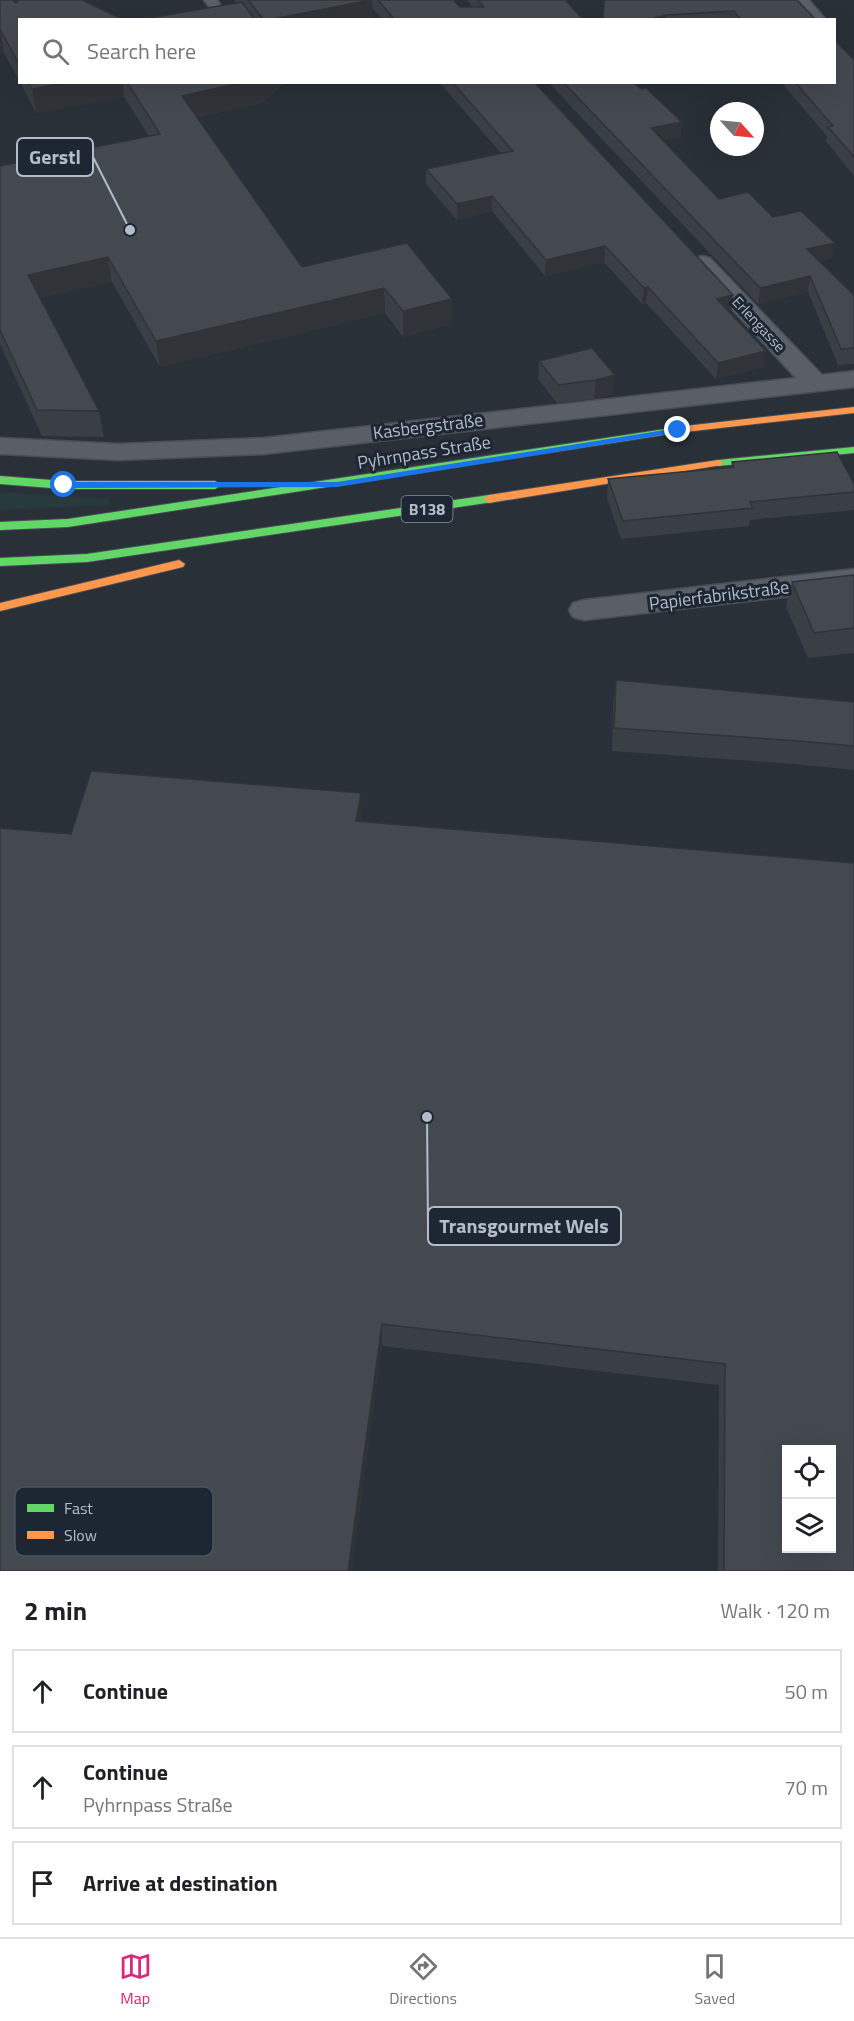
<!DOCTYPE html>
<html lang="en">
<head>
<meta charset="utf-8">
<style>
	:root { --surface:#fff; --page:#f2f2f2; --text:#202124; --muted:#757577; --line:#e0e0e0; --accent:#db2777 }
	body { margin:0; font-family:"Titillium Web",sans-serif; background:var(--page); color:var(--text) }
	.controls { position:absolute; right:18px; bottom:18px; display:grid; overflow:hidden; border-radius:0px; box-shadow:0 6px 24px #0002 }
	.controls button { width:54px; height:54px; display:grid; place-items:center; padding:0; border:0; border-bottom:2px solid var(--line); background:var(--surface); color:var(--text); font:30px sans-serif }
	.compass { position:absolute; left:710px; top:102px; width:54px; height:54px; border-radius:50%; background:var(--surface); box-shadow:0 6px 24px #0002; rotate:117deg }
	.stop { position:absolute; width:18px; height:18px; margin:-14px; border:4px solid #1a73e8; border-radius:50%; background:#fff }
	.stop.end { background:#1a73e8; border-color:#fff; box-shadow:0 2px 6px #0008 }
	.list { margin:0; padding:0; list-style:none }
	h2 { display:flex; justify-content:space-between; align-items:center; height:78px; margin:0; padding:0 24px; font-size:26px }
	h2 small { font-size:20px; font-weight:400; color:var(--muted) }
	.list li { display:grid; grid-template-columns:39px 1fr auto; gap:18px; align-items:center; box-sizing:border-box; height:84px; margin:0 12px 12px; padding:0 12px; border:2px solid var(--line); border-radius:0px }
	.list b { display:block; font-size:22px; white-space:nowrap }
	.list p { margin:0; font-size:20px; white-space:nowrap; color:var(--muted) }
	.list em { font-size:20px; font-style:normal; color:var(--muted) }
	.icon { flex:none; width:33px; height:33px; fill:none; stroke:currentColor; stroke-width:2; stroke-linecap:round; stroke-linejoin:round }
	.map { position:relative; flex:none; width:854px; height:1571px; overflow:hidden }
	.search { position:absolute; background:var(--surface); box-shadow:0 6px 24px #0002; left:18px; right:18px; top:18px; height:66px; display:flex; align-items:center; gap:15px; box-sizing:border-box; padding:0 21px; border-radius:0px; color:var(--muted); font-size:22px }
	.sheet { height:366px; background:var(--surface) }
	nav { display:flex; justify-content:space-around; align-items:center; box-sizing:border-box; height:84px; border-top:2px solid var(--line); background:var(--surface); font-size:16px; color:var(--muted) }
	nav a { display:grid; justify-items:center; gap:3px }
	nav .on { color:var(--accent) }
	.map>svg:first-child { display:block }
	.green { fill:#273a3e }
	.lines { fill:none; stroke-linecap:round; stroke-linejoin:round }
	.lane-casing { stroke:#484c53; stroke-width:3 }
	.street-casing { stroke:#484c53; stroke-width:3 }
	.fast-casing { stroke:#484c55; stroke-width:2 }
	.slow-casing { stroke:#484c55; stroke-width:2 }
	.lane { fill:#5a5e66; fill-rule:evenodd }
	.street { fill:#5a5e66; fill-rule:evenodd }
	.fast { fill:#63d668; fill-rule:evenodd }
	.slow { fill:#ff974d; fill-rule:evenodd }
	.wall { fill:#3a3f45 }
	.shaded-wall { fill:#303338 }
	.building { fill:#444950; stroke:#303338; stroke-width:1.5; fill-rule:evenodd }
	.route { fill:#1a73e8 }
	.labels { text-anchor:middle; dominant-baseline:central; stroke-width:6; stroke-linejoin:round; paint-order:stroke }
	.far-street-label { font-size:15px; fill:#b4bcc9; stroke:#1d2633 }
	.shield { fill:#1d2633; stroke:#878f9c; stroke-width:1.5 }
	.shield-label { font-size:16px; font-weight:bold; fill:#b4bcc9 }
	.street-label { font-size:18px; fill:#b4bcc9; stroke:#1d2633 }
	.key { fill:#1d2633; stroke:#4a5360; stroke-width:1.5 }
	.key-label { font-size:16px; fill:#b4bcc9 }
	.leader { fill:none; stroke:#b4bcc9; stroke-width:2 }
	.callout-dot { fill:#b4bcc9; stroke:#1d2633; stroke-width:2 }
	.callout { fill:#1d2633; stroke:#b4bcc9; stroke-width:2 }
	.callout-label { font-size:20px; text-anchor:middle; font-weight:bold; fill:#b4bcc9 }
</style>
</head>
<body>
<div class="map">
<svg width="854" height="1571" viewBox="0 0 854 1571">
	<rect width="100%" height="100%" fill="#2a3038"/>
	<polygon class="green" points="0,492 109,499 109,505 0,510"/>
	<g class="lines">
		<defs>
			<polygon id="lane" points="204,0 217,0 232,20 219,20"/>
			<g id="street">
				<polygon points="789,0 809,0 826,20 805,20"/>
				<polygon points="702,256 710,258 822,375 854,371 854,387 264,454 119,460 0,454 0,438 119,444 264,438 796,378 694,268 690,263 694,258"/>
				<polygon points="854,569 854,589 584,620 573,617 569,610 573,603 584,600"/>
			</g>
			<g id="fast">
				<polygon points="685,426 690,429 689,431 68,527 0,530 0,522 68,519"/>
				<polygon points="854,447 854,453 718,466 712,463 718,460"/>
				<polygon points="0,476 64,481 215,481 221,485 215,489 64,489 0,484"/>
				<polygon points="489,495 495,499 493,502 87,562 0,566 0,558 87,554"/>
			</g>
			<g id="slow">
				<polygon points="854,407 854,413 685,432 680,429 685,426"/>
				<polygon points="718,460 722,461 722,465 489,503 483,499 489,495"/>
				<polygon points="179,560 185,564 183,567 0,611 0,603"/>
			</g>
		</defs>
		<use href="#lane" class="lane-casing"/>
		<use href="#street" class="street-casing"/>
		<use href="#fast" class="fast-casing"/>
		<use href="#slow" class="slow-casing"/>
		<use href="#lane" class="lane"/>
		<use href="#street" class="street"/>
		<use href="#fast" class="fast"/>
		<use href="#slow" class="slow"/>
	</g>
	<g class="wall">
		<polygon points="0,0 20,20 20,82 4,53 0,53"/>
		<polygon points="234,0 453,0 460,7 472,7 467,0 565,0 584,20 383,20 372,8 373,19 370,20 138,20 236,3"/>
		<polygon points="797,0 816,20 603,20"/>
		<polygon points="854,60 854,176 826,141 827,136 781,82 834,82"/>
		<polygon points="20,82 286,82 262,103 197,117 302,267 407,243 452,324 403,337 385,313 160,367 112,282 40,298 99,411 104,437 42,436 0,344 0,166 149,136 124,97 36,113"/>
		<polygon points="439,82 534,82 731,311 728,311 764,367 716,379 646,303 642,304 604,262 545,276 492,211 457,220 426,184 426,169 501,153"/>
		<polygon points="548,82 633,82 641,89 682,122 680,137 663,140 719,199 773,217 835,243 832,258 820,261 854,295 854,364 838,365 808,292 758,304"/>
		<polygon points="539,361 615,375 613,394 594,399 557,403 538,379"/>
		<polygon points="732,462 854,484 854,510 750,520 749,526 621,539 607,498 608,479 731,467"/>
		<polygon points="854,575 854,653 808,658 786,607 792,582"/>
		<polygon points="616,680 854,702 854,770 794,764 612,751 613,703"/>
		<polygon points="362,819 362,821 854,863 854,1571 718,1571 719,1385 382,1346 71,834"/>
	</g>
	<g class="shaded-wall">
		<polygon points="372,0 373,19 370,20 268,20"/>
		<polygon points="667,15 666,20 646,20"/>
		<polygon points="0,29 4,53 0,53"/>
		<polygon points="68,82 123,82 124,97 36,113 32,89"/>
		<polygon points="244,82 286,82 262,103 185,119 182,96"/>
		<polygon points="682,122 680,137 650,143 651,128"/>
		<polygon points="492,196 492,211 457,220 457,204"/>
		<polygon points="835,243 832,258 804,265 807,249"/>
		<polygon points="605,246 604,262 545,276 546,260"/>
		<polygon points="108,257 112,282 33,300 28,275"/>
		<polygon points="810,276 808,292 758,304 760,288"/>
		<polygon points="648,287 646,303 642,304 644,288"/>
		<polygon points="384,288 385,313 160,367 156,341"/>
		<polygon points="733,295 731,311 714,315 717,299"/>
		<polygon points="452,299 452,324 403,337 403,311"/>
		<polygon points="766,351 764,367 716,379 718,363"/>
		<polygon points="615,375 613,394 594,399 596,380"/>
		<polygon points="361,793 362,819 357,846 356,821"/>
		<polygon points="382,1324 382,1346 352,1571 348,1571"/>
	</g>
	<g class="building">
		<polygon points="0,0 12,0 16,3 18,0 82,0 124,20 20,20 20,66 0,29"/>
		<polygon points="248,0 371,0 268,20 264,20"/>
		<polygon points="378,0 453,0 460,7 484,7 478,0 565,0 584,20 395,20"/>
		<polygon points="604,0 797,0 816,20 741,20 734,11 667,15 646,20 603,20"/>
		<polygon points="242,2 255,20 138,20"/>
		<polygon points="834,39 854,60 854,157 828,127 833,126 795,82 834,82"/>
		<polygon points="28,82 68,82 32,89"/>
		<polygon points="127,82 244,82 182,96 302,267 407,243 452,299 403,311 384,288 156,341 108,257 28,275 99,411 37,410 0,330 0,166 160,134"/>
		<polygon points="452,82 534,82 733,295 717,299 766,351 718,363 648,287 644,288 605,246 546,260 492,196 457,204 426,169 513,151"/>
		<polygon points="563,82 633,82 641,89 646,88 682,122 651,128 719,199 748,192 773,217 801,211 835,243 807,249 854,295 854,348 841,349 810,276 760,288"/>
		<polygon points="592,348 615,375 596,380 558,385 539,361"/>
		<polygon points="837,452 854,484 854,492 750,502 753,508 623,521 608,479 734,467 732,462"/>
		<polygon points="854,575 854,628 814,633 792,582"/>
		<polygon points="616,680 854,702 854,746 799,741 614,728"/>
		<path d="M91 771 361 793 356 821 854 863V1571H724L725 1364 382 1324 348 1571H0V828L71 834ZM786 1449H831V1548H786Z"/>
	</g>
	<polygon class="route" points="678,428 681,432 337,487 64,488 60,485 64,482 337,482"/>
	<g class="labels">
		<g class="far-street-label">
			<text transform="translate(759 324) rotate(47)">Erlengasse</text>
		</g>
		<rect class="shield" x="401.5" y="496" width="51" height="26" rx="4.5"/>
		<g class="shield-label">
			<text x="427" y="509">B138</text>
		</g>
		<g class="street-label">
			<text transform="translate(428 426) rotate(-7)">Kasbergstraße</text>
			<text transform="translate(424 452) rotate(-9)">Pyhrnpass Straße</text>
			<text transform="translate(719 595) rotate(-7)">Papierfabrikstraße</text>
		</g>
	</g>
	<rect x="15" y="1487" width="198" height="69" rx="9" class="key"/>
	<rect x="27" y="1504" width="27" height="8" fill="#63d668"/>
	<rect x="27" y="1531" width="27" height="8" fill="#ff974d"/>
	<g class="key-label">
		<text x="64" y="1514">Fast</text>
		<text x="64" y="1541">Slow</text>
	</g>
	<path class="leader" d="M130 230L93 157M427 1117L428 1226"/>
	<g class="callout-dot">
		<circle cx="130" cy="230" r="6"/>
		<circle cx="427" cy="1117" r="6"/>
	</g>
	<g class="callout">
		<rect x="17" y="138" width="76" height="38" rx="6"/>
		<rect x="428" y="1207" width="193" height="38" rx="6"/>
	</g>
	<g class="callout-label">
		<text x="55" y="164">Gerstl</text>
		<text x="524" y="1233">Transgourmet Wels</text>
	</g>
</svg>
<div class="controls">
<button><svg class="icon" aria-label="locate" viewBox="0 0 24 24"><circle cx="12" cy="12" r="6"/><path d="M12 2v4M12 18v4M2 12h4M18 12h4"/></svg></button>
<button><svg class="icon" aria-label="layers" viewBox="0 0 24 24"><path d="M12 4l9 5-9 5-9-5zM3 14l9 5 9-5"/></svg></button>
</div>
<svg class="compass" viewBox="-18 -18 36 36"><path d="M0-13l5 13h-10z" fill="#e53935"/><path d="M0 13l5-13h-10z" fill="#757577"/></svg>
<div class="stop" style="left:64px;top:485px"></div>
<div class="stop end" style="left:678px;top:430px"></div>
<div class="search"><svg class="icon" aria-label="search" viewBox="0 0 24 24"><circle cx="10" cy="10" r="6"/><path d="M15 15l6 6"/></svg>Search here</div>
</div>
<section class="sheet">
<h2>2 min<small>Walk · 120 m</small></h2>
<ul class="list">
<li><svg class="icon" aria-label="ahead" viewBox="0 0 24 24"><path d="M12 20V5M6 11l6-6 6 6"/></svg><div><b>Continue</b></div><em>50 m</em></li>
<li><svg class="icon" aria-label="ahead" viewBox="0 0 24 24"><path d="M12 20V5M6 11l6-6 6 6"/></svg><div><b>Continue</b><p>Pyhrnpass Straße</p></div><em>70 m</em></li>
<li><svg class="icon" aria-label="arrive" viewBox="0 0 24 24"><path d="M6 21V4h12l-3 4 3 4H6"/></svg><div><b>Arrive at destination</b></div></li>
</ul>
</section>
<nav>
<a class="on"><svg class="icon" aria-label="map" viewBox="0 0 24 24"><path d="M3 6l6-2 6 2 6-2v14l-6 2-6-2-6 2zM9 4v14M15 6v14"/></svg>Map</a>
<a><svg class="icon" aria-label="directions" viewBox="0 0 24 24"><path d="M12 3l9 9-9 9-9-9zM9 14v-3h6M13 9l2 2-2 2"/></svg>Directions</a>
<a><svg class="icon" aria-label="saved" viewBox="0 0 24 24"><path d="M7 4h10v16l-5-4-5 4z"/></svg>Saved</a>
</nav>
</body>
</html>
